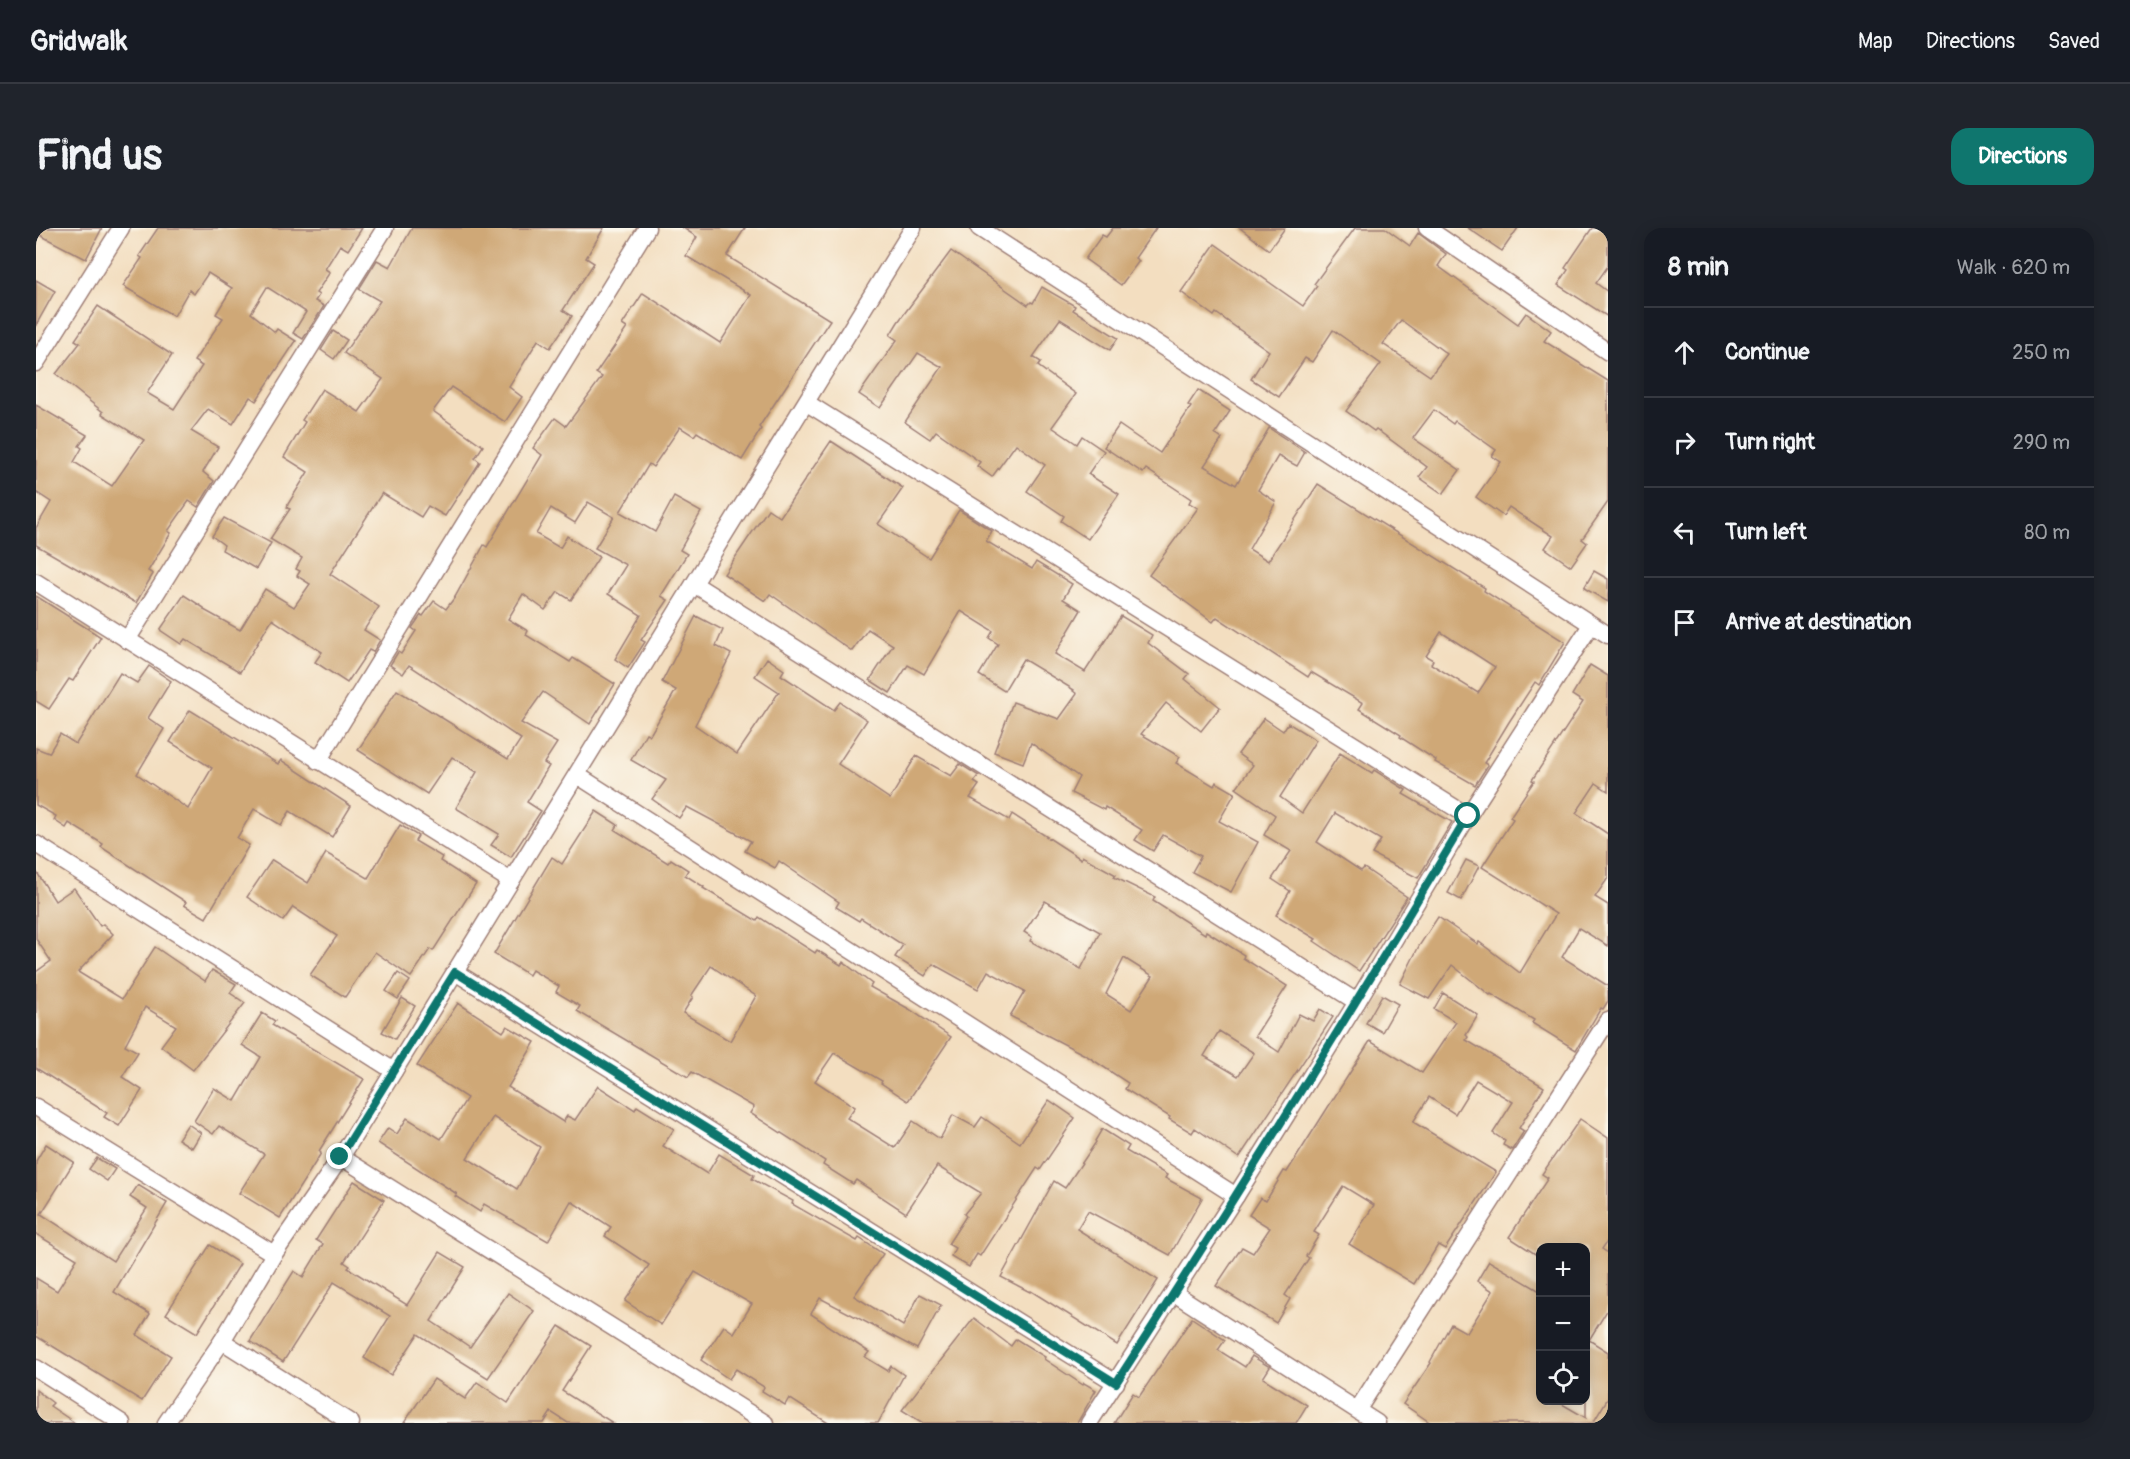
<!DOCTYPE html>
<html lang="en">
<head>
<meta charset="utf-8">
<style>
	:root { --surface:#171b24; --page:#20242c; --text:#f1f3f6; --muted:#9ea1a6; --line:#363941; --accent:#0f766e }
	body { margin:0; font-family:Pangolin,sans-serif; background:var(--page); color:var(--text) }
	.controls { position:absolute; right:18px; bottom:18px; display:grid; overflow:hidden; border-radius:12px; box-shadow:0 3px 15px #0003 }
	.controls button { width:54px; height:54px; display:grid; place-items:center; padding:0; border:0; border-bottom:2px solid var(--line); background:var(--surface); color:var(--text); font:30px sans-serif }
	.stop { position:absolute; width:18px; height:18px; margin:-14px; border:4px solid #0f766e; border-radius:50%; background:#fff }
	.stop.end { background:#0f766e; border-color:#fff; box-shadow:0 2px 6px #0008 }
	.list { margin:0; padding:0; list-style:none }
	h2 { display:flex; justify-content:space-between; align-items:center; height:78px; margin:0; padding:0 24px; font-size:26px }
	h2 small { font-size:20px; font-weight:400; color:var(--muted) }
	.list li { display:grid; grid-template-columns:39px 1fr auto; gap:18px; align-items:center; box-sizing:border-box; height:90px; padding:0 24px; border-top:2px solid var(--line) }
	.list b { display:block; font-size:22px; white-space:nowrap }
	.list em { font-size:20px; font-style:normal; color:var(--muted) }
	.icon { flex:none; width:33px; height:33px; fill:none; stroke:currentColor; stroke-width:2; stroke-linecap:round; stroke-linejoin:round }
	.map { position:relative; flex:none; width:1572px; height:1195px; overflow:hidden; border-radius:18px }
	header { display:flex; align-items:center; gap:36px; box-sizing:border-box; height:84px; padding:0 30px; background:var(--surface); border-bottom:2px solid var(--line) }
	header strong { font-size:28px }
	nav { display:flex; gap:33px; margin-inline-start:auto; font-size:21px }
	.intro { display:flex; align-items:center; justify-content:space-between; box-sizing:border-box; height:144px; padding:0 36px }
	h1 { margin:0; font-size:42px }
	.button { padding:15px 27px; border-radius:18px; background:var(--accent); color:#fff; font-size:21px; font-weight:700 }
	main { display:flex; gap:36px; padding:0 36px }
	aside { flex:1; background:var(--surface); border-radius:18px; box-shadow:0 3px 15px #0003 }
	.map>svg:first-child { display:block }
	.building { fill:#cfa877; fill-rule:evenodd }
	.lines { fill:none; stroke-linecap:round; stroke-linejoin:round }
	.street-casing { stroke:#9e7e76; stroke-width:19 }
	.street { stroke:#fff; stroke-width:16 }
	.route { stroke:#0f766e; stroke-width:8 }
</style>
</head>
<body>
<header>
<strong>Gridwalk</strong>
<nav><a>Map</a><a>Directions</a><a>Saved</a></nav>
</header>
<div class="intro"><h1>Find us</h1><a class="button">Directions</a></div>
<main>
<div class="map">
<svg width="1572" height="1195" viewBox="0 0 1572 1195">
	<rect width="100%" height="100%" fill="#fbf7ec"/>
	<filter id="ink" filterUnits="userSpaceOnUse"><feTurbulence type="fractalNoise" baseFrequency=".0167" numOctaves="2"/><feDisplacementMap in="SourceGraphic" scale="12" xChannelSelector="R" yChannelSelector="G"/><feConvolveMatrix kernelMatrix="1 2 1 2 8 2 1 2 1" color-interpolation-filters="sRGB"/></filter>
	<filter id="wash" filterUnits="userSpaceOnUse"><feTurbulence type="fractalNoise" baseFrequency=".008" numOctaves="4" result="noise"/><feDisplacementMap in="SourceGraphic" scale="24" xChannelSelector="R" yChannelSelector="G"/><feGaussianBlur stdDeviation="1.35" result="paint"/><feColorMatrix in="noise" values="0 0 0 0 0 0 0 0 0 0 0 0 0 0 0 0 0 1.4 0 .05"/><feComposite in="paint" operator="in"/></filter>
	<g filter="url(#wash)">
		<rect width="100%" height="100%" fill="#f3dec0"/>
		<g id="blocks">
			<g class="building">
				<polygon points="0,0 66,0 50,31 0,5"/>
				<polygon points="122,0 326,0 312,22 304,17 289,41 294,44 280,65 283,67 279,73 288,78 267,111 257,105 270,84 231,59 215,85 239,104 241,101 260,113 220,173 214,169 197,196 172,181 155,203 182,219 167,244 178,253 162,279 153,273 132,303 135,305 112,343 117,346 100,375 0,317 0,300 15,274 0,264 0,177 51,207 43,218 46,220 38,234 76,258 108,212 66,186 67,184 20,146 44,115 39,112 62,78 136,127 111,165 138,181 166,138 158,133 187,90 180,86 196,60 172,45 158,66 153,62 138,88 87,58 106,30 103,28"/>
				<polygon points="376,0 568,0 550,30 558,35 527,82 536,88 514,120 502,112 473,159 486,169 469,194 415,159 397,183 447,218 439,230 444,234 409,288 392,278 385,289 346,265 294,346 343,379 328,402 344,412 337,424 333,422 311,455 279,434 286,424 236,391 204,444 149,411 145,416 124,402 148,367 168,380 168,382 204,402 229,361 258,379 274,356 261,348 264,343 260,341 266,330 234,311 254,281 251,280 252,276 272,244 248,229 269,194 266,192 286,161 323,184 347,151 308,125 344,73 323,61 341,32 354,39"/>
				<polygon points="647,0 709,0 691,28 794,92 723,199 725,201 706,232 661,204 658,208 644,199 617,239 613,236 584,284 619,304 638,269 665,284 644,322 651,326 625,368 632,372 605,412 609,414 592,440 579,431 605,387 572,366 590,337 559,320 578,289 552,274 539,295 515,280 500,306 524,320 531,308 563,329 535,372 522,364 509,382 487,366 472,391 492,403 490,407 534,434 537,430 579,456 554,496 507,464 485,495 521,515 508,535 513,538 491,574 505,583 475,629 455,617 463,606 420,580 441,544 416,529 391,566 322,522 361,462 472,531 485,511 373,437 367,446 354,437 362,424 365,426 380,403 376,400 385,387 387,388 398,373 410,381 419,369 448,317 451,319 506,227 497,220 519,190 530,198 566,149 560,145 591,100 586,97 607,65 684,115 715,67 650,28 661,9"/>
				<polygon points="1077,0 1120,0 1099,30 1103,33 1085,57 1049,31 1066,7 1070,9"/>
				<polygon points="1204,0 1249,0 1233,22"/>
				<path d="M1319 0H1349L1374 18 1382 5 1410 26 1402 38 1482 96 1490 85 1515 103 1508 113 1572 153V274L1546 311 1551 315 1535 338 1509 320 1517 308 1473 279 1467 288 1440 269 1465 234 1456 228 1460 222 1419 193 1417 196 1398 182 1377 210 1424 242 1407 266 1383 249 1391 239 1340 201 1338 203 1310 183 1345 136 1297 102 1276 134 1269 130 1243 169 1215 151 1233 123 1180 85 1178 88 1145 64 1179 16 1267 78 1281 58 1278 56ZM1365 92 1411 126 1394 148 1347 116Z"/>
				<polygon points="1432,0 1482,0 1466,23"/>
				<polygon points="1556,0 1572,0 1572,38 1560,55 1572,64 1572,89 1522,57 1532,42 1529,40"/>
				<polygon points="915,23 992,77 995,74 997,75 1006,59 1039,78 1037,82 1082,110 1074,122 1024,91 997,129 1005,134 1002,138 1040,166 1016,199 1041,216 1046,208 1068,223 1052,246 1083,266 1052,311 1025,293 1028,288 991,263 1009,237 980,216 956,249 941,238 944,234 900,203 894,211 869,194 906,139 882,125 844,180 823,166 861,112 854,107 862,94"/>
				<polygon points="0,52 19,63 0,97"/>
				<polygon points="297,103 311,112 298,131 285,122"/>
				<path d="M1162 162 1194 183 1179 206 1186 211 1168 238 1200 257 1233 200 1269 224 1261 238 1242 228 1222 262 1240 274 1213 321 1232 333 1282 256 1449 360 1448 363 1529 414 1503 457 1499 454 1473 494 1448 535 1452 537 1439 557 1399 534 1400 532 1364 509 1365 507 1323 481 1327 475 1275 444 1272 449 1181 389 1177 394 1113 347 1162 280 1153 275 1155 271 1110 241 1107 245 1068 219 1083 197 1124 225 1155 179 1152 177ZM1405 404 1459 439 1442 465 1395 436 1397 432 1390 428Z"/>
				<polygon points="795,213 867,260 842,296 893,330 923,282 956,303 950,313 996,341 1000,334 1036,356 1027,371 1045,382 1019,426 1049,444 1085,388 1116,407 1112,415 1153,446 1149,451 1184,479 1165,503 1130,475 1105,506 1144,529 1140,535 1178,558 1180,554 1199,565 1183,593 1222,614 1195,664 1156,644 1165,628 1127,607 1117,623 1099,612 1106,602 1069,579 1068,582 1035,565 1043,549 995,515 987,535 958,524 977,474 1023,491 1041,466 1037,463 1038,462 987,431 968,463 943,447 962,416 953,410 957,403 925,383 888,446 872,437 854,465 834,452 857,417 832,401 816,423 734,366 729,373 688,346 732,281 744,289"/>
				<polygon points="188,290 235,315 220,341 186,322 188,317 176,308"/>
				<polygon points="1558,343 1572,351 1572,374 1548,360"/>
				<polygon points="0,368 65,409 37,453 33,451 13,481 0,473"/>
				<path d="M660 388 687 402 680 418 695 426 659 497 701 526 743 464 719 448 731 430 748 442 745 447 798 482 804 474 831 492 802 536 854 571 880 528 915 548 924 536 943 548 938 554 943 557 934 570 973 592 976 586 1045 631 1046 628 1080 647 1078 649 1119 669 1117 673 1169 706 1170 703 1208 727 1207 730 1251 758 1219 808 1243 824 1263 786 1277 793 1284 781 1297 789 1203 930 1159 900 1156 905 1133 891 1134 889 1089 861 1092 855 1051 828 974 788 989 763 952 743 942 761 897 736 889 748 859 729 867 717 825 690 823 693 800 679 803 674 743 633 739 640 709 623 715 613 651 579 643 590 616 571 630 552 595 532 610 505 614 507 640 462 626 454ZM1009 673 1064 704 1045 741 994 713 996 709 988 704ZM1088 730 1117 748 1095 782 1070 766ZM1183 803 1218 825 1202 848 1168 828Z"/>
				<polygon points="1554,437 1572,448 1572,563 1560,555 1540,585 1572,606 1572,650 1559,669 1572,677 1572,718 1543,700 1526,729 1572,758 1572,773 1567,781 1565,780 1540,822 1496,795 1498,792 1455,766 1454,767 1416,737 1393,771 1364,756 1383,718 1402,689 1442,716 1443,714 1484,745 1520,686 1446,639 1477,591 1474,589 1498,553 1496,552 1547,474 1536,467"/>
				<polygon points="113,438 135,453 112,490 128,501 101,546 152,581 176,540 134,514 154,482 242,536 245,532 315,578 296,609 254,583 245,597 218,581 201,610 213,617 170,690 148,677 150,674 65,619 67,616 33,595 30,600 18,592 20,588 0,577 0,520 13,525 24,506 40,516 84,445 101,455"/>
				<polygon points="1228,490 1247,503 1252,495 1280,512 1244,569 1266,585 1304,525 1336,545 1338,542 1370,562 1367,566 1416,594 1382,650 1336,626 1345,612 1299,585 1281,614 1325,643 1328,640 1371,669 1323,743 1278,713 1280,711 1240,687 1254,663 1236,651 1255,623 1228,607 1239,587 1200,560 1217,537 1202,526"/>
				<path d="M560 583 582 597 579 602 632 635 635 631 652 642 649 647 668 659 667 660 721 693 723 689 779 725 781 722 805 737 807 734 836 756 834 759 873 781 915 809 872 873 845 855 846 853 798 825 779 853 819 879 811 890 859 920 877 893 904 911 917 887 939 899 946 889 984 915 1013 872 1039 890 1004 942 1001 940 944 1028 941 1026 933 1039 915 1028 919 1020 912 1016 930 988 928 986 945 965 901 938 870 985 820 952 817 956 787 937 789 933 714 885 718 879 656 844 652 849 541 783 544 778 520 764 523 758 496 742 493 747 458 726 516 629 526 636ZM675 738 720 768 694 813 647 785 657 769 655 768Z"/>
				<polygon points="364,597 382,608 379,613 406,629 404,633 440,656 397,723 394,721 375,749 339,724 309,769 274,747 301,708 257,679 247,693 211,669 236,632 272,655 290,625 332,650"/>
				<polygon points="1430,632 1443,638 1425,672 1412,665"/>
				<polygon points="0,643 19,673 38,660 64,698 67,696 77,706 42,744 86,771 119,719 169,753 176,742 200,756 194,765 209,775 157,842 125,818 140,798 109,779 89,817 102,824 86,849 106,862 83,898 68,889 71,885 0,840 0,744 15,733 0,711"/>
				<polygon points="362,745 374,753 362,771 350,763"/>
				<polygon points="1407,765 1442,787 1430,807 1432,809 1430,812 1508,859 1483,900 1488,903 1476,922 1467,917 1469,913 1457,905 1477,874 1440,852 1419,886 1393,869 1377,894 1460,944 1409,1021 1402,1017 1378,1056 1313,1016 1338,977 1307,958 1278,1004 1283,1007 1270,1028 1273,1030 1249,1067 1254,1071 1240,1095 1180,1058 1206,1019 1217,1025 1234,1000 1213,987 1224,970 1230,973 1248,943 1251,944 1334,813 1386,845 1420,794 1398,781"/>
				<polygon points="1346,767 1362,776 1346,804 1330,795"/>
				<polygon points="366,770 379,778 359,811 346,804"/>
				<path d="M422 775 467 804 471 798 499 814 472 859 527 894 531 888 539 892 562 858 599 882 601 878 638 901 627 918 671 946 683 926 718 947 716 951 757 973 756 976 821 1013 823 1010 847 1026 818 1068 867 1098 884 1066 905 1077 881 1121 784 1070 775 1086 833 1124 829 1129 852 1143 855 1138 868 1147 842 1195H792L753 1170 749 1177 726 1163 728 1159 700 1141 693 1151 665 1132 688 1098 698 1105 716 1076 659 1044 625 1097 589 1073 613 1037 569 1008 575 999 535 973 512 1013 448 976 444 984 419 968 421 966 342 915 352 900 361 906 371 890 405 911 431 870 381 838ZM457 889 504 919 481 961 431 930Z"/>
				<polygon points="226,785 239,793 236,797 328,851 283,923 285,925 279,935 244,990 203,965 228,926 183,898 177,906 158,893 178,860 199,873 225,829 206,817"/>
				<polygon points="1544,891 1572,910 1572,1012 1566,1021 1572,1025 1572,1081 1553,1112 1572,1124 1572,1170 1557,1195 1395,1195 1367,1176 1395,1135 1394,1134 1415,1096 1431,1105 1457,1063 1441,1053 1453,1033 1504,1063 1504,1173 1521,1173 1550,1190 1550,1020 1504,1020 1504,1029 1473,1009 1512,950 1506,946"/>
				<polygon points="152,896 165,905 156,920 142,911"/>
				<polygon points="1066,901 1093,918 1090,923 1131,947 1129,950 1166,970 1134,1027 1052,983 1041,1001 1122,1052 1081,1117 995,1063 994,1064 965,1049 1018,953 1029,960 1060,914 1059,913"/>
				<polygon points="10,916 38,934 5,986 77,1033 111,980 94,969 102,957 131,975 78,1064 114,1086 101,1107 135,1128 106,1173 0,1108 0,1050 21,1063 41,1031 0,1006 0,933"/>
				<polygon points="61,930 79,941 71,953 53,941"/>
				<polygon points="318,953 348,972 308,1034 314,1038 312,1040 371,1077 404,1024 429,1039 395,1093 434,1119 472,1065 498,1083 452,1150 382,1106 355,1147 328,1130 354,1088 298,1054 247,1134 214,1113 258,1043 267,1049 287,1016 280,1012"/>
				<polygon points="174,1017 204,1036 161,1105 130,1086"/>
				<polygon points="938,1090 975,1118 980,1111 1009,1129 1008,1131 1047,1157 1048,1155 1060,1162 1041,1195 887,1195 866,1182"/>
				<polygon points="1156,1090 1189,1112 1182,1122 1209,1139 1216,1128 1234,1139 1227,1150 1271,1177 1260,1195 1078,1195 1097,1165 1103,1169"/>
				<polygon points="523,1098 555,1118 526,1163 577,1195 532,1195 515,1184 508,1195 368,1195 398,1151 429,1171 441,1154 472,1175"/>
				<polygon points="0,1162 17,1175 14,1178 39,1195 0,1195"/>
			</g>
		</g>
	</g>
	<g filter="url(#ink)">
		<use href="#blocks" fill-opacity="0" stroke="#9e7e76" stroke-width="1.5"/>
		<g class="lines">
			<defs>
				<g id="street">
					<polyline points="943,0 1572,407"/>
					<polyline points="1391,0 1572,124"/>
					<polyline points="0,135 85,0"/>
					<polyline points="771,175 1432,588"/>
					<polyline points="0,354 475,653"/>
					<polyline points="658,356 1321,774"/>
					<polyline points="91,412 349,0"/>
					<polyline points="282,533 611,0"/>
					<polyline points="541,547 1200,968"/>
					<polyline points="0,616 358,843"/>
					<polyline points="419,744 1080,1155"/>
					<polyline points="0,879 238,1026"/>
					<polyline points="305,929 729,1195"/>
					<polyline points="1138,1065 1341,1195"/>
					<polyline points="186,1113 315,1195"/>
					<polyline points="0,1140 86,1195"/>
					<polyline points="1322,1181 1572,792"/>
					<polyline points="130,1195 186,1113 238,1026 305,929 358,843 877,0"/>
					<polyline points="1053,1195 1200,968 1321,774 1432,588 1555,397"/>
				</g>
			</defs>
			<use href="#street" class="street-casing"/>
			<use href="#street" class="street"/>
		</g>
	</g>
	<g class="lines" filter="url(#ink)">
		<path class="route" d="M304 929 419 744 1080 1155C1201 968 1318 779 1432 588"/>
	</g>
</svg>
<div class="controls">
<button>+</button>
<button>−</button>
<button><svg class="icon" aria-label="locate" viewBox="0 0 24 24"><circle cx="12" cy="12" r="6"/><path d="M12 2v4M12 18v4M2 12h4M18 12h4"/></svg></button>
</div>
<div class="stop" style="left:1432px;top:588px"></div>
<div class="stop end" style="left:304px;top:929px"></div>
</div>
<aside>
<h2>8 min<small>Walk · 620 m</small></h2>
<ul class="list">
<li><svg class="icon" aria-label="ahead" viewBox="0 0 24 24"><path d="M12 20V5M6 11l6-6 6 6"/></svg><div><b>Continue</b></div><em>250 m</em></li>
<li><svg class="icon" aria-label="right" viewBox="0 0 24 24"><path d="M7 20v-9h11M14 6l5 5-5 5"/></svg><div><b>Turn right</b></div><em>290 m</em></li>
<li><svg class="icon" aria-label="left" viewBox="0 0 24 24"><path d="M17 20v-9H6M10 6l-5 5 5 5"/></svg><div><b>Turn left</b></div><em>80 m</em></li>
<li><svg class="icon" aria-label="arrive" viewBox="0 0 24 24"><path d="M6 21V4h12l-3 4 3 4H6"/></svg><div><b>Arrive at destination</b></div></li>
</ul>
</aside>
</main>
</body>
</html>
